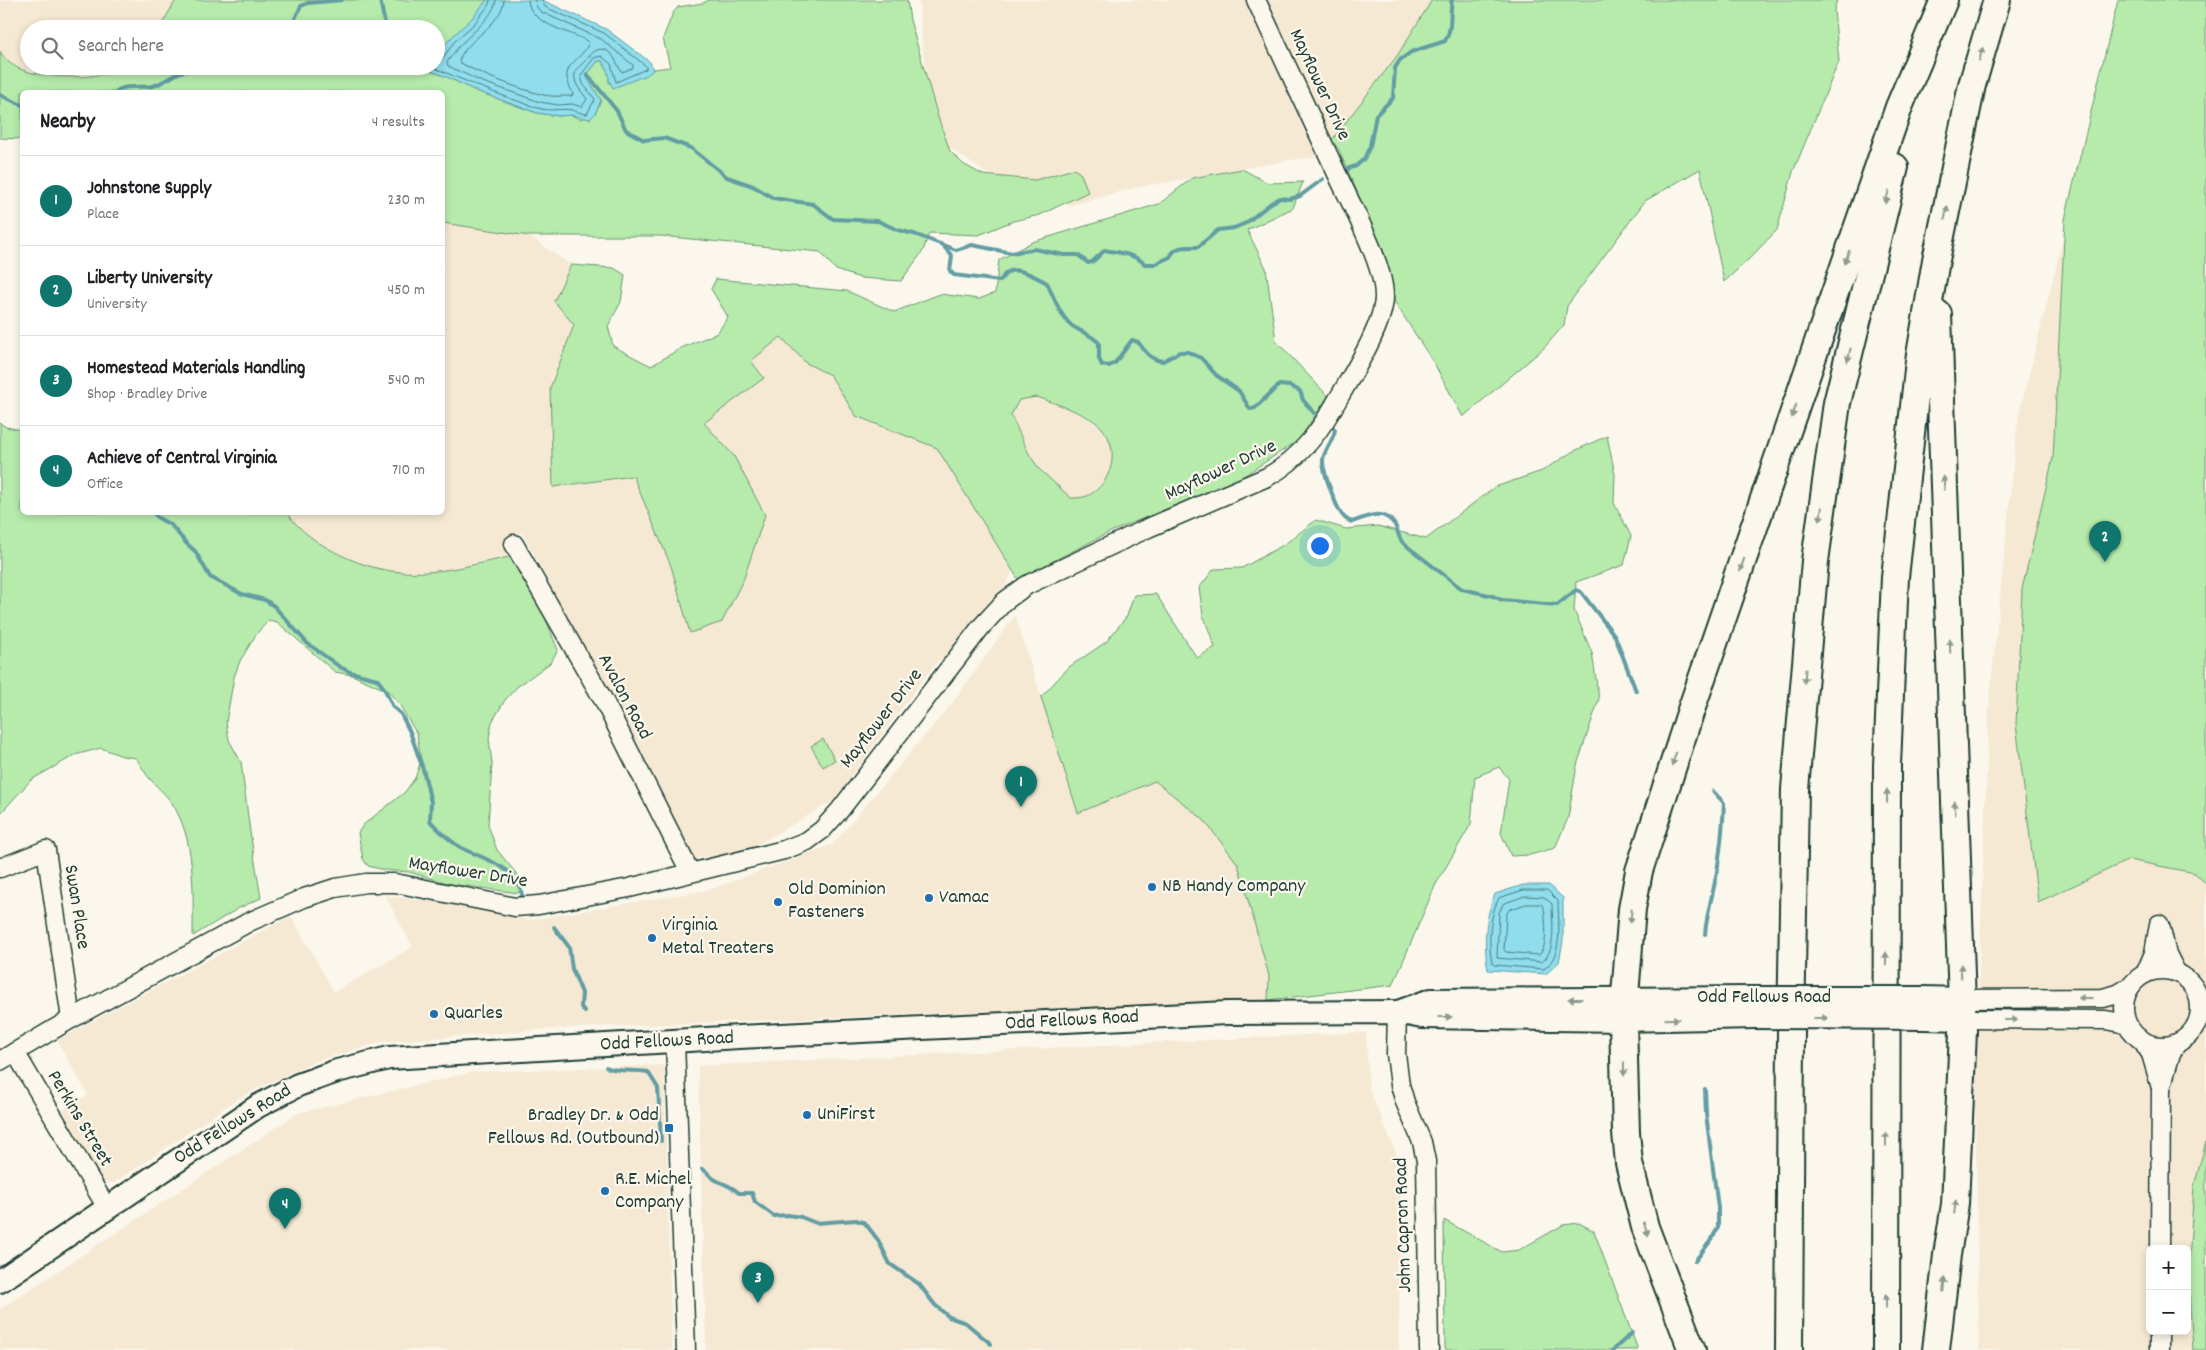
<!DOCTYPE html>
<html lang="en">
<head>
<meta charset="utf-8">
<style>
	:root { --surface:#fff; --page:#f2f2f2; --text:#202124; --muted:#757577; --line:#e0e0e0; --accent:#0f766e }
	body { margin:0; font-family:Dekko,sans-serif; background:var(--page); color:var(--text) }
	.controls { position:absolute; right:15px; bottom:15px; display:grid; overflow:hidden; border-radius:8px; box-shadow:0 2px 8px #0003 }
	.controls button { width:45px; height:45px; display:grid; place-items:center; padding:0; border:0; border-bottom:1px solid var(--line); background:var(--surface); color:var(--text); font:25px sans-serif }
	.you { position:absolute; left:1319px; top:545px; width:18px; height:18px; margin:-12px; border:4px solid #fff; border-radius:50%; background:#1a73e8; box-shadow:0 0 0 8px #1a73e833 }
	.badge { display:grid; place-items:center; width:32px; height:32px; border-radius:50%; background:var(--accent); color:#fff; font-size:16px; font-weight:700 }
	.pin { position:absolute; translate:-50% -41px; filter:drop-shadow(0 1px 2px #0008) }
	.pin::after { content:''; position:absolute; top:26px; width:18px; height:15px; background:inherit; clip-path:polygon(0 0,100% 0,50% 100%) }
	.list { margin:0; padding:0; list-style:none }
	h2 { display:flex; justify-content:space-between; align-items:center; height:65px; margin:0; padding:0 20px; font-size:21px }
	h2 small { font-size:16px; font-weight:400; color:var(--muted) }
	.list li { display:grid; grid-template-columns:32px 1fr auto; gap:15px; align-items:center; box-sizing:border-box; height:90px; padding:0 20px; border-top:1px solid var(--line) }
	.list b { display:block; font-size:19px; white-space:nowrap }
	.list p { margin:0; font-size:16px; white-space:nowrap; color:var(--muted) }
	.list em { font-size:16px; font-style:normal; color:var(--muted) }
	.icon { flex:none; width:28px; height:28px; fill:none; stroke:currentColor; stroke-width:2; stroke-linecap:round; stroke-linejoin:round }
	.map { position:relative; flex:none; width:2206px; height:1350px; overflow:hidden }
	.search { position:absolute; background:var(--surface); box-shadow:0 2px 8px #0003; left:20px; top:20px; width:425px; height:55px; display:flex; align-items:center; gap:12px; box-sizing:border-box; padding:0 18px; border-radius:28px; color:var(--muted); font-size:19px }
	.panel { position:absolute; background:var(--surface); box-shadow:0 2px 8px #0003; left:20px; top:90px; width:425px; height:425px; border-radius:8px }
	.map>svg:first-child { display:block }
	.built { fill:#f5e9d3; fill-rule:evenodd }
	.green { fill:#b6ebac; stroke:#6a9470; fill-rule:evenodd }
	.water { fill:#8fdded; stroke:#629da3 }
	.lines { fill:none; stroke-linecap:round; stroke-linejoin:round }
	.shore { stroke:#4c7d7e; stroke-width:1 }
	.stream { stroke:#629da3; stroke-width:4 }
	.minor-casing { stroke:#1f3d34; stroke-width:21 }
	.major-casing { stroke:#1f3d34; stroke-width:26 }
	.highway-casing { stroke:#1f3d34; stroke-width:30 }
	.minor { stroke:#fbf7ec; stroke-width:18 }
	.major { stroke:#fbf7ec; stroke-width:22 }
	.highway { stroke:#fbf7ec; stroke-width:26 }
	.major-bridge-casing { stroke:#1f3d34; stroke-width:26; stroke-linecap:butt }
	.major-bridge { stroke:#fbf7ec; stroke-width:22 }
	.oneway { fill:#8d9a90 }
	.poi-dot { fill:#1f6fb2; stroke:#fbf7ec; stroke-width:2 }
	.labels { text-anchor:middle; dominant-baseline:central; stroke-width:4.5; stroke-linejoin:round; paint-order:stroke }
	.street-label { font-size:20px; fill:#1f3d34; stroke:#fbf7ec }
	.poi-label { font-size:20px; fill:#1f3d34; stroke:#fbf7ec; text-anchor:start }
</style>
</head>
<body>
<div class="map">
<svg width="2206" height="1350" viewBox="0 0 2206 1350">
	<rect width="100%" height="100%" fill="#fbf7ec"/>
	<filter id="ink" filterUnits="userSpaceOnUse"><feTurbulence type="fractalNoise" baseFrequency=".02" numOctaves="2"/><feDisplacementMap in="SourceGraphic" scale="10" xChannelSelector="R" yChannelSelector="G"/><feConvolveMatrix kernelMatrix="1 2 1 2 8 2 1 2 1" color-interpolation-filters="sRGB"/></filter>
	<g filter="url(#ink)">
		<g class="built">
			<polygon points="0,0 176,0 159,29 29,29 29,66 125,66 117,71 68,76 19,69 5,59 0,51"/>
			<polygon points="919,0 1432,0 1397,56 1318,157 1291,160 1134,188 1071,205 984,172 936,138 922,44"/>
			<path d="M2123 0H2206V1350H1979L1975 1083 1989 705 2018 418ZM2150 1249H2187V1331H2150Z"/>
			<polygon points="443,223 529,236 571,265 554,301 574,325 550,388 553,487 633,476 671,566 690,633 722,622 744,578 765,515 734,456 703,423 763,378 751,361 782,337 806,363 830,375 856,416 937,448 1013,569 1004,589 926,675 833,801 736,857 694,858 522,532 503,544 509,557 446,570 400,573 365,566 325,547 297,527 287,513 442,512"/>
			<polygon points="1037,397 1063,405 1101,427 1111,441 1113,458 1109,476 1086,497 1071,498 1039,469 1029,454 1011,415 1019,400"/>
			<polygon points="1015,615 1078,813 1155,781 1203,819 1238,864 1269,976 1268,1000 550,1029 382,1042 313,1062 239,1098 114,1183 101,1182 59,1112 88,1095 57,1040 291,916 334,992 413,947 385,896 460,904 528,920 709,890 833,844 953,702"/>
			<polygon points="1366,1032 1369,1088 1400,1162 1399,1350 706,1350 698,1066"/>
			<polygon points="664,1065 672,1350 0,1350 0,1309 298,1113 473,1072"/>
		</g>
		<g class="green">
			<polygon points="176,0 487,0 470,21 451,38 436,58 436,29 159,29"/>
			<path d="M709 0H907L910 20 938 117 950 151 963 164 983 175 1035 180 1074 169 1081 174 1088 192 1040 215 1013 221 979 235 929 233 923 251 901 281 860 278 836 270 820 252 661 236H529L443 223 442 92H22V139L0 138V51C4 59 11 65 20 69 45 79 102 81 125 66H417L447 77 476 91 537 113 559 116 571 115 580 119 595 114 601 100 586 76 598 61H602L609 73V83L653 69 670 67 663 38 673 13 678 7 703 3Z"/>
			<polygon points="1432,0 1837,0 1834,10 1839,61 1793,172 1777,230 1749,259 1724,282 1700,169 1645,201 1567,306 1564,325 1544,348 1463,417 1435,365 1394,301 1387,273 1360,199 1338,148 1331,141 1397,56"/>
			<polygon points="2118,0 2206,0 2206,884 2195,873 2129,860 2038,902 2016,724 2022,589 2053,458 2065,219"/>
			<path d="M1242 169 1268 183 1303 182 1293 208 1247 230 1266 268 1276 341 1328 396 1299 440 1239 479 1110 532 1018 579 937 448 856 416 830 375 806 363 781 337 751 361 764 378 704 423 734 456 765 515 744 578 722 622 690 633 671 566 633 476 553 487 550 388 574 325 554 301 571 265 614 268 625 275 621 302 608 326 613 346 651 366 681 348 717 333 728 317 711 289 716 279 847 291 894 312 940 294 979 299 995 293 999 260 1032 242 1159 204 1192 178ZM1037 397C1054 403 1091 415 1102 428 1121 450 1112 484 1087 496 1082 498 1076 498 1071 498L1039 469 1029 454 1011 415 1019 400Z"/>
			<path d="M0 423 6 427 22 430V512L287 513C300 531 317 543 337 553 399 585 444 571 509 557 533 576 546 622 558 650L550 663 517 687 505 700 492 722 489 738 492 764 488 825 497 850 520 878 524 886 518 893 451 884 409 872 384 870 368 866 363 859 358 833 363 825 405 792 415 778 421 761 417 734 399 704 388 691 352 675 335 672 277 622 269 620 257 633 240 661 234 677 226 722 229 740 241 762 250 832 261 898 239 908 193 936C193 896 196 847 176 810 170 798 160 790 151 780 145 774 141 765 136 758L122 756 101 748 75 755 31 780 0 814Z"/>
			<polygon points="1607,436 1615,474 1614,503 1631,536 1624,565 1576,582 1574,610 1592,653 1599,699 1577,765 1568,818 1555,848 1530,855 1511,856 1501,833 1509,779 1499,767 1475,777 1471,824 1435,886 1393,985 1268,1000 1269,976 1238,864 1203,819 1155,781 1078,813 1041,697 1069,667 1106,642 1127,616 1134,595 1156,594 1197,658 1215,647 1203,615 1199,588 1214,569 1242,568 1285,544 1316,520 1346,529 1378,526 1426,539 1495,487 1542,471 1572,452"/>
			<polygon points="823,739 835,760 823,767 811,746"/>
			<polygon points="2206,1142 2206,1350 2193,1350 2188,1277 2194,1186"/>
			<polygon points="1444,1220 1502,1252 1519,1250 1563,1225 1579,1223 1594,1231 1638,1350 1445,1350"/>
		</g>
		<g class="water">
			<path d="M487 0H542L606 29 650 62 653 70 647 75 613 88C607 80 610 70 602 61H598L586 76 601 100 595 114 590 119 571 115 559 116 537 113 476 91 447 77 417 66H436C436 49 456 33 468 22 475 16 480 7 487 0Z"/>
			<path d="M1523 885H1549L1563 898V941L1559 962 1546 974 1488 970C1483 944 1485 917 1495 894Z"/>
		</g>
		<g class="lines">
			<g class="shore">
				<path d="M496 0C495 15 472 33 462 43 456 49 452 56 447 62L448 66 480 81 540 102 558 105 572 104 582 107 587 99C583 93 576 87 575 79 573 71 579 67 584 62 591 55 597 44 609 52 616 57 617 66 622 72L633 68V65L601 39 541 12 536 6 535 0"/>
				<path d="M504 0C502 26 462 42 459 62 481 75 519 89 544 95 553 97 562 96 572 96L573 93C555 63 582 63 589 42 571 31 529 25 528 0"/>
				<polyline points="436,61 442,59 455,41 474,24 489,5 490,0"/>
				<path d="M430 66C465 81 501 96 538 108 549 112 561 108 572 110 577 111 581 114 587 114L595 99 583 84 581 75 594 58 601 56 611 64 616 82 646 69V66L604 33 545 7 542 0"/>
				<path d="M1524 890H1547L1558 901C1558 924 1564 954 1544 969L1494 965 1492 963C1488 943 1489 916 1499 898Z"/>
				<path d="M1525 896 1544 897 1552 904C1552 922 1557 950 1542 962L1497 958 1499 913 1503 904Z"/>
				<path d="M1526 904H1541L1544 907C1545 920 1549 945 1539 955L1506 952 1504 950 1506 915 1509 910Z"/>
			</g>
			<g class="stream">
				<polyline points="380,0 386,29"/>
				<polyline points="290,29 301,6 308,3 342,0"/>
				<path d="M587 74 617 111 626 130 644 140 664 138 691 148 727 177 753 186 773 198 813 204 833 219 878 221 898 230 914 234 956 250 972 245 1012 253 1034 249 1064 255H1078L1088 263 1092 262 1105 250C1119 253 1135 254 1145 264H1155L1170 257C1176 245 1186 247 1198 247L1218 230 1234 228 1246 223 1271 203 1280 198 1290 199 1300 196 1323 179"/>
				<path d="M116 92C123 84 142 88 153 86 162 83 170 78 178 73 185 70 194 69 201 66"/>
				<polyline points="0,95 22,105"/>
				<path d="M1347 169 1356 166 1364 159 1370 146 1376 115 1393 98 1395 68 1400 60 1411 52 1445 41C1453 28 1449 15 1452 0"/>
				<path d="M945 248 952 256 950 271 954 275 1000 281C1002 278 1005 273 1008 272 1018 266 1038 278 1047 283 1053 295 1060 316 1071 325 1080 332 1091 334 1099 343V359L1102 365 1109 366 1115 363 1132 340 1138 342C1145 352 1151 360 1163 361L1180 352H1188L1201 358 1216 375 1239 391 1250 409 1255 408 1279 385 1290 386 1300 391 1303 400 1314 413"/>
				<path d="M1333 427 1335 430C1333 441 1325 449 1323 459 1322 469 1337 512 1345 518 1347 520 1349 521 1352 522 1367 517 1383 507 1395 525 1398 531 1398 537 1403 543L1462 589 1493 596 1502 600 1557 605 1576 590 1581 592 1615 636 1636 691"/>
				<path d="M153 512 158 518 171 525 186 543 195 551 210 577 242 594 265 600 274 606 307 643 340 667 350 672 377 679 384 688 393 707 401 714 410 732 423 769 431 802 430 821C439 830 448 840 460 847 482 859 518 866 522 895"/>
				<polyline points="554,927 569,947 572,969 582,993 581,1007 585,1012"/>
				<path d="M1705 934C1707 910 1715 888 1718 865 1721 845 1723 824 1724 803L1713 791"/>
				<path d="M606 1067C619 1073 634 1069 648 1072L658 1088 661 1141"/>
				<path d="M702 1169C710 1173 709 1176 714 1179 723 1184 732 1186 739 1193H752L755 1202 774 1216 788 1215 801 1217 816 1223 856 1220 865 1223 878 1240 890 1264 919 1284 935 1305 949 1317 966 1323 991 1344"/>
				<polyline points="1695,1261 1712,1239 1718,1227 1718,1208 1706,1114 1705,1089"/>
				<polyline points="1613,1350 1632,1333"/>
			</g>
			<defs>
				<g id="minor">
					<polyline points="514,544 604,701 690,872"/>
					<polyline points="0,868 46,850 71,1019"/>
					<polyline points="2161,929 2167,954 2176,972"/>
					<circle cx="2162" cy="1008" r="38"/>
					<polyline points="2145,974 2154,953 2159,924"/>
					<polyline points="1962,999 2103,998 2118,994 2131,986"/>
					<polyline points="1397,1012 1396,1054 1400,1085 1405,1102 1422,1142 1426,1161 1429,1350"/>
					<polyline points="1963,1019 2106,1020 2122,1023 2129,1027"/>
					<polyline points="2142,1040 2151,1054 2161,1088"/>
					<polyline points="675,1041 686,1350"/>
					<polyline points="15,1052 107,1208"/>
					<path d="M0 1061 71 1019 249 922 304 898 335 888 366 883H395L515 907 539 905 629 888 784 850 807 841 822 830 840 810 981 627 1005 601 1027 585 1148 528 1267 477C1302 458 1322 428 1341 394 1355 370 1383 325 1384 298 1385 267 1353 208 1339 178 1311 119 1284 59 1256 0"/>
					<polyline points="2160,1249 2161,1088 2171,1053 2177,1043"/>
					<polyline points="2159,1331 2159,1350"/>
				</g>
				<g id="major">
					<polyline points="1923,998 1962,999"/>
					<polyline points="1398,1012 1431,1000 1754,998"/>
					<polyline points="1924,1018 1963,1019"/>
					<polyline points="0,1281 258,1106 298,1085 337,1071 389,1058 739,1037 1227,1013 1397,1012 1422,1017 1623,1020 1754,1017"/>
				</g>
				<g id="highway">
					<polyline points="1692,1350 1645,1227 1629,1163 1626,1133 1623,1020 1632,909 1639,871 1690,713 1899,107 1944,0"/>
					<polyline points="1789,1350 1791,1035 1795,789 1815,561 1837,403 1895,167"/>
					<polyline points="1886,1350 1887,765 1895,577 1919,361 1936,260 1972,85 1997,0"/>
					<polyline points="1936,1350 1947,1255 1955,1204 1963,1032 1938,314"/>
				</g>
			</defs>
			<use href="#minor" class="minor-casing"/>
			<use href="#major" class="major-casing"/>
			<use href="#highway" class="highway-casing"/>
			<use href="#minor" class="minor"/>
			<use href="#major" class="major"/>
			<use href="#highway" class="highway"/>
			<defs>
				<g id="major-bridge">
					<polyline points="1754,998 1923,998"/>
					<polyline points="1754,1017 1924,1018"/>
				</g>
			</defs>
			<use href="#major-bridge" class="major-bridge-casing"/>
			<use href="#major-bridge" class="major-bridge"/>
		</g>
		<defs><path id="oneway-solid" d="M-6-.8H1V-3.2L6.5 0L1 3.2V.8H-6Z" transform="scale(1.25)"/></defs>
		<g class="oneway">
			<use href="#oneway-solid" transform="translate(1981 54) rotate(-74)"/>
			<use href="#oneway-solid" transform="translate(1887 197) rotate(105)"/>
			<use href="#oneway-solid" transform="translate(1946 213) rotate(-78)"/>
			<use href="#oneway-solid" transform="translate(1847 257) rotate(109)"/>
			<use href="#oneway-solid" transform="translate(1849 355) rotate(103)"/>
			<use href="#oneway-solid" transform="translate(1794 411) rotate(109)"/>
			<use href="#oneway-solid" transform="translate(1944 483) rotate(-92)"/>
			<use href="#oneway-solid" transform="translate(1821 514) rotate(97)"/>
			<use href="#oneway-solid" transform="translate(1742 565) rotate(109)"/>
			<use href="#oneway-solid" transform="translate(1950 646) rotate(-92)"/>
			<use href="#oneway-solid" transform="translate(1805 676) rotate(95)"/>
			<use href="#oneway-solid" transform="translate(1674 759) rotate(108)"/>
			<use href="#oneway-solid" transform="translate(1887 796) rotate(-90)"/>
			<use href="#oneway-solid" transform="translate(1955 808) rotate(-92)"/>
			<use href="#oneway-solid" transform="translate(1631 916) rotate(96)"/>
			<use href="#oneway-solid" transform="translate(1886 959) rotate(-90)"/>
			<use href="#oneway-solid" transform="translate(1961 971) rotate(-92)"/>
			<use href="#oneway-solid" transform="translate(2085 998) rotate(-180)"/>
			<use href="#oneway-solid" transform="translate(1575 999) rotate(180)"/>
			<use href="#oneway-solid" transform="translate(1445 1017)"/>
			<use href="#oneway-solid" transform="translate(1821 1018)"/>
			<use href="#oneway-solid" transform="translate(1672 1019) rotate(-1)"/>
			<use href="#oneway-solid" transform="translate(2011 1020)"/>
			<use href="#oneway-solid" transform="translate(1624 1069) rotate(89)"/>
			<use href="#oneway-solid" transform="translate(1886 1139) rotate(-90)"/>
			<use href="#oneway-solid" transform="translate(1955 1207) rotate(-83)"/>
			<use href="#oneway-solid" transform="translate(1646 1229) rotate(71)"/>
			<use href="#oneway-solid" transform="translate(1944 1285) rotate(-84)"/>
			<use href="#oneway-solid" transform="translate(1886 1301) rotate(-90)"/>
		</g>
	</g>
	<g class="poi-dot">
		<circle cx="1152" cy="887" r="5"/>
		<circle cx="929" cy="898" r="5"/>
		<circle cx="778" cy="902" r="5"/>
		<circle cx="652" cy="938" r="5"/>
		<circle cx="434" cy="1014" r="5"/>
		<circle cx="807" cy="1115" r="5"/>
		<rect x="664" y="1123" width="10" height="10" rx="2.5"/>
		<circle cx="605" cy="1191" r="5"/>
	</g>
	<g class="labels">
		<g class="street-label">
			<text transform="translate(1319 85) rotate(65)">Mayflower Drive</text>
			<text transform="translate(1221 471) rotate(-25)">Mayflower Drive</text>
			<text transform="translate(624 697) rotate(62)">Avalon Road</text>
			<text transform="translate(882 719) rotate(-52)">Mayflower Drive</text>
			<text transform="translate(468 873) rotate(9)">Mayflower Drive</text>
			<text transform="translate(76 907) rotate(81)">Swan Place</text>
			<text x="1764" y="998">Odd Fellows Road</text>
			<text transform="translate(1072 1021) rotate(-3)">Odd Fellows Road</text>
			<text transform="translate(667 1042) rotate(-3)">Odd Fellows Road</text>
			<text transform="translate(79 1119) rotate(59)">Perkins Street</text>
			<text transform="translate(233 1125) rotate(-32)">Odd Fellows Road</text>
			<text transform="translate(1404 1225) rotate(-92)">John Capron Road</text>
		</g>
		<g class="poi-label">
			<text x="1162" y="887">NB Handy Company</text>
			<text x="788" y="890">Old Dominion<tspan x="788" dy="23">Fasteners</tspan></text>
			<text x="939" y="898">Vamac</text>
			<text x="662" y="926">Virginia<tspan x="662" dy="23">Metal Treaters</tspan></text>
			<text x="444" y="1014">Quarles</text>
			<text x="817" y="1115">UniFirst</text>
			<text x="659" y="1116" text-anchor="end">Bradley Dr. &amp; Odd<tspan x="659" dy="23">Fellows Rd. (Outbound)</tspan></text>
			<text x="615" y="1180">R.E. Michel<tspan x="615" dy="23">Company</tspan></text>
		</g>
	</g>
</svg>
<div class="controls">
<button>+</button>
<button>−</button>
</div>
<div class="you"></div>
<div class="pin badge" style="left:1021px;top:807px">1</div>
<div class="pin badge" style="left:2105px;top:562px">2</div>
<div class="pin badge" style="left:758px;top:1303px">3</div>
<div class="pin badge" style="left:285px;top:1229px">4</div>
<div class="search"><svg class="icon" aria-label="search" viewBox="0 0 24 24"><circle cx="10" cy="10" r="6"/><path d="M15 15l6 6"/></svg>Search here</div>
<section class="panel">
<h2>Nearby<small>4 results</small></h2>
<ul class="list">
<li><span class="badge">1</span><div><b>Johnstone Supply</b><p>Place</p></div><em>230 m</em></li>
<li><span class="badge">2</span><div><b>Liberty University</b><p>University</p></div><em>450 m</em></li>
<li><span class="badge">3</span><div><b>Homestead Materials Handling</b><p>Shop · Bradley Drive</p></div><em>540 m</em></li>
<li><span class="badge">4</span><div><b>Achieve of Central Virginia</b><p>Office</p></div><em>710 m</em></li>
</ul>
</section>
</div>
</body>
</html>
